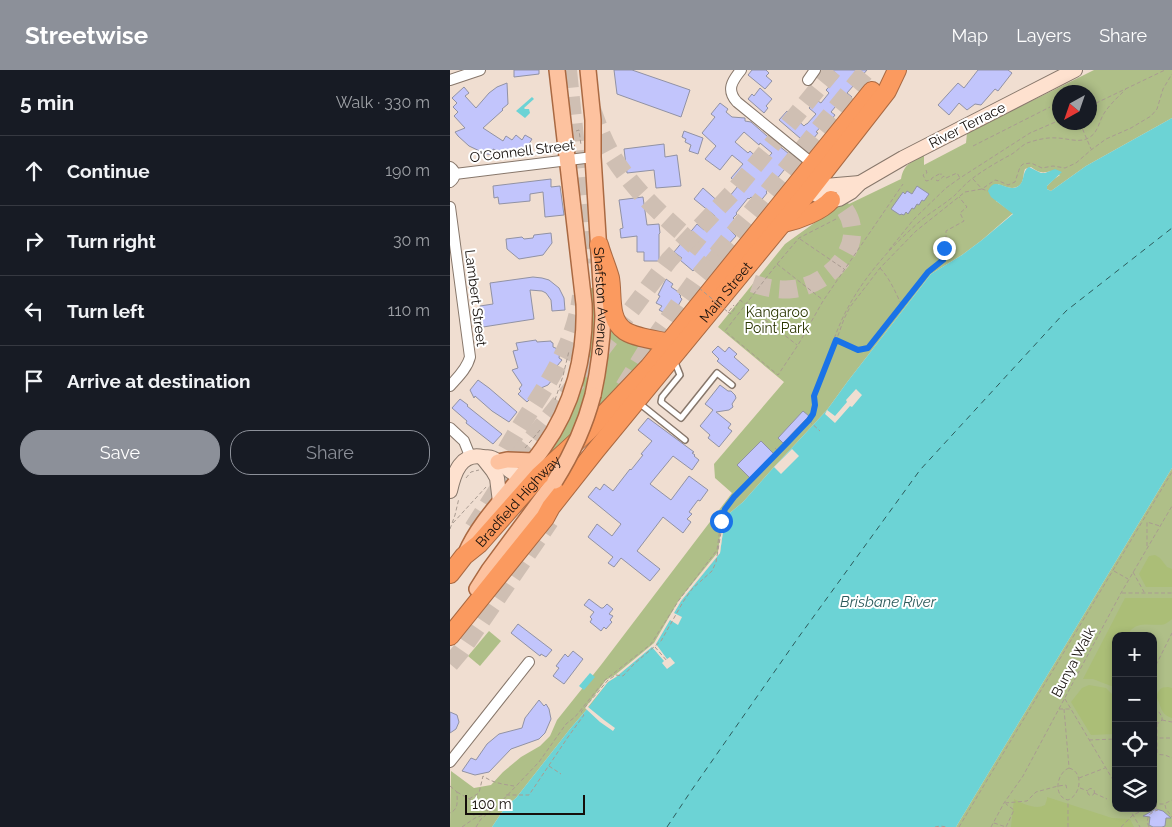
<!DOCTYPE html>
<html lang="en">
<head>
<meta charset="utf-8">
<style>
	:root { --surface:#171b24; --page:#20242c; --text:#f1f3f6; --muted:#9ea1a6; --line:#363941; --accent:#8c9099 }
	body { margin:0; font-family:Raleway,sans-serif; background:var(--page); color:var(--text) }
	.controls { position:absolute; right:15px; bottom:15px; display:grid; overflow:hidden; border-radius:10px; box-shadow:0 2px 8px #0003 }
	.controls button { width:45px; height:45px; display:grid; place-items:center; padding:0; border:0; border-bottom:1px solid var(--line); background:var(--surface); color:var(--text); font:25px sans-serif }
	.compass { position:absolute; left:602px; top:15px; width:45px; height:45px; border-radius:50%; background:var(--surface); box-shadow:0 2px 8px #0003; rotate:220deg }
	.scale { position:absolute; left:15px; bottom:12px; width:120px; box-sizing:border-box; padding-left:5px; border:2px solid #150f0b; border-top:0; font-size:14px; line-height:18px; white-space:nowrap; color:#150f0b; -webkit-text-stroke:4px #fff; paint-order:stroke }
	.stop { position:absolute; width:15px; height:15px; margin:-11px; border:4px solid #1a73e8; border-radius:50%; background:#fff }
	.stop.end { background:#1a73e8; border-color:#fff; box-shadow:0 1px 5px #0008 }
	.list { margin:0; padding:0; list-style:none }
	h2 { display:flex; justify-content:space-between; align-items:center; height:65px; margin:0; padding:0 20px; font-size:21px }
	h2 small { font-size:16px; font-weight:400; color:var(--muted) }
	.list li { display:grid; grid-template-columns:32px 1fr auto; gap:15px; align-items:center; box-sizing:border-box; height:70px; padding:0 20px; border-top:1px solid var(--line) }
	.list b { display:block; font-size:19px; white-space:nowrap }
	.list em { font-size:16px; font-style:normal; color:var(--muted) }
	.actions { display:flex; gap:10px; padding:15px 20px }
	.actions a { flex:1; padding:11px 0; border:1px solid var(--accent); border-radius:20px; text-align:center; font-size:18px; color:var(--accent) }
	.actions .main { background:var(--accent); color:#fff }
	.icon { flex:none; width:28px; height:28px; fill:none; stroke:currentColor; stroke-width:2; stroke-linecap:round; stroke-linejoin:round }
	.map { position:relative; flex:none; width:722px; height:757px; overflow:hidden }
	header { display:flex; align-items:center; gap:30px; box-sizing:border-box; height:70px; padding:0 25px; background:var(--accent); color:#fff }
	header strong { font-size:24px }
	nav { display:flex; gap:28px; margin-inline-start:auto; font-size:18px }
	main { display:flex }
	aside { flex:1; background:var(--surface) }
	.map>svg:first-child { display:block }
	.green { fill:#afbf88; fill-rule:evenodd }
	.forest { fill:#abbe77 }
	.water { fill:#6cd3d5 }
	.pier { fill:#f0ded1 }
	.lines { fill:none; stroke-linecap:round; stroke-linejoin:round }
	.ferry { stroke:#2d5b5c; stroke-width:1; stroke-dasharray:6 5; stroke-linecap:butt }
	.building { fill:#c2c5fc; stroke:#9192a4; fill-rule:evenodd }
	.highway-tunnel { stroke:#cfbfb3; stroke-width:18; stroke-dasharray:18 9; stroke-linecap:butt }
	.lane-casing { stroke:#87776b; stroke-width:8 }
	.street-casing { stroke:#87776b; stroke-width:12 }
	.secondary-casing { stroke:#87776b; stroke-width:16 }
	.primary-casing { stroke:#aa6942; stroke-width:18 }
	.highway-casing { stroke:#aa6942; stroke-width:20 }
	.path { stroke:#a99b91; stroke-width:1; stroke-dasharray:4 2.5; stroke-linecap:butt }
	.lane { stroke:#fff; stroke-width:5 }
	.street { stroke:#fff; stroke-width:10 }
	.secondary { stroke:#fee1cf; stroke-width:14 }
	.primary { stroke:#fdc29f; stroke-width:15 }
	.highway { stroke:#fb9a5f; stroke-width:18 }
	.primary-bridge-casing { stroke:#aa6942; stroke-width:18; stroke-linecap:butt }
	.path-bridge { stroke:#a99b91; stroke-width:1; stroke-dasharray:4 2.5; stroke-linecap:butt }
	.primary-bridge { stroke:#fdc29f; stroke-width:15 }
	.route { stroke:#1a73e8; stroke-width:6 }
	.labels { text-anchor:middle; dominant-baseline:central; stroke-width:4; stroke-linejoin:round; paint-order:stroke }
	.street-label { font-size:14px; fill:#150f0b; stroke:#fff }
	.park-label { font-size:14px; fill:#2a3500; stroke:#fff }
	.water-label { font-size:15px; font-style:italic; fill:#2d5b5c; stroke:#fff }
</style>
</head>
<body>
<header>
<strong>Streetwise</strong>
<nav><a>Map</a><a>Layers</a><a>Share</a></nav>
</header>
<main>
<aside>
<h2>5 min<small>Walk · 330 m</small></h2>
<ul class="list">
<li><svg class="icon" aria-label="ahead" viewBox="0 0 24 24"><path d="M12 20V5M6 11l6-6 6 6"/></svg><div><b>Continue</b></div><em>190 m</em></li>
<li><svg class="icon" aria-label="right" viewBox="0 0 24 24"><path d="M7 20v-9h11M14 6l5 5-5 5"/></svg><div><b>Turn right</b></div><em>30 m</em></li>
<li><svg class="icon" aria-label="left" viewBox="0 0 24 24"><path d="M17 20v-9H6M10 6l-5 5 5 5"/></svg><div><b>Turn left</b></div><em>110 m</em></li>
<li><svg class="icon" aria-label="arrive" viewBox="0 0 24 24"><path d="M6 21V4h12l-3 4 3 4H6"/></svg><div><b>Arrive at destination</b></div></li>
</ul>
<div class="actions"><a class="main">Save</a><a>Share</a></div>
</aside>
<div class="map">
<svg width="722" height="757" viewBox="0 0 722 757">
	<rect width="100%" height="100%" fill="#f0ded1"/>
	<g class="green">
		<path d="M644 0H722V48L636 96 601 121 597 119V116L604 109 610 105 600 101C592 104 588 102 581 97L575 99C573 103 574 108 572 112 566 122 556 117 548 114L546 131 563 143 532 170 512 185 481 204 398 311 377 340 324 397 293 432 275 447 270 483 231 531 206 574 138 638 120 659 66 728 56 736 42 757H0L1 701 24 718 41 715 53 702 71 687 90 676 100 666 107 650 151 595 282 423 265 408 264 394 334 312 268 257 335 174 395 131 399 134 451 109C454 93 461 93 474 85V95L516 73 517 63ZM610 22H640V52H610Z"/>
		<polygon points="140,218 146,218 146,254 141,309 125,362 92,393 139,267"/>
		<polygon points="159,245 209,275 141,349"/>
		<path d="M722 398V757H506ZM666 566H703V738H666Z"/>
		<polygon points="39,561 51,571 30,596 18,586"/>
	</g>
	<g class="forest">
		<polygon points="705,485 710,488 717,497 722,499 722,517 696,517 689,504 699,486"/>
		<path d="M675 528H722V549C721 550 717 553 715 554 705 557 689 550 680 561V566H666V616H661L643 609H633Z"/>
		<polygon points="639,615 656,618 662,624 666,625 666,652 664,658 664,664 641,665 621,632 632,618"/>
		<path d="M718 617 722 618V648C711 645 711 636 707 628 707 620 711 617 718 617Z"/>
		<path d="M597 727 662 748 680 749 684 757H561L564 729C573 734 586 740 595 735L597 729Z"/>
	</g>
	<g class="water">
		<polygon points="82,27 84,29 74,38 75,39 79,39 80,43 75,48 66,41"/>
		<path d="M722 48V398L506 757H42L56 736 66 728 120 659 138 638 158 612 166 607 205 574 231 531 270 483 275 447 293 432 324 397 377 340 398 311 481 204 512 185 532 170 563 144 541 127 538 121C545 105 556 122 567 117 576 112 571 102 579 97L591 103H595L605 99 612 102 597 116V119L601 121 636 96Z"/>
		<polygon points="140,603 145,607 134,620 129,616"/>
	</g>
	<g class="pier">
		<polygon points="406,319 412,325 402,337 400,336 385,353 375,344 377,340 385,346 397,332 396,330"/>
		<polygon points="342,379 349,386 331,404 324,397"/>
		<polygon points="275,447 270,483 231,531 224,543 232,547 228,555 220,550 206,574 217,589 220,587 225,593 217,599 212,593 214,591 202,577 166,607 158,612 138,637 154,650 165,658 163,661 150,652 135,638 156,610 165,605 204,573 229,530 268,482 272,450"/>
	</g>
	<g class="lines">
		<polyline class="ferry" points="217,757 241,721 348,568 470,400 616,241 722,158"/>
	</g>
	<g class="building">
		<polygon points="64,0 89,0 89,4 64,7"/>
		<polygon points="164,0 182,0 240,20 231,47 167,24"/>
		<polygon points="302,0 316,0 319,3 316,6 322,11 315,19 298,5"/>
		<polygon points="382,0 417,0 397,23 402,27 394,35 390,31 381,42 385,45 378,54 375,52 366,62 368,63 358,75 329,50 337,41 354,56 356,54 357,54 366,44 359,38 366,30 371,33 379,23 376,20 389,6"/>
		<polygon points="528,0 558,0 562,3 548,21 545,19 531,35 525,34 517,40 509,33 499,45 488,35 508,13 514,18"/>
		<polygon points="57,13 58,34 52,39 53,40 33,58 53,71 56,66 62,70 66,65 72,70 75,65 82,69 74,82 67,79 64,83 58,80 55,85 43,79 43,85 36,84 19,76 8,66 5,62 15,58 4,46 8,42 3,37 7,33 2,28 14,17 19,23 15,26 26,38 39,23 47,17"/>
		<polygon points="310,18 322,29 316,36 318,38 314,43 298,29 302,24 304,26"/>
		<path d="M270 33 278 39 276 42 282 47 295 48V51L301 52 317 66 344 88 316 122 317 123 309 133 301 127 299 129 298 128 286 143 287 144 283 148 286 151 279 159 286 166 277 176V175L252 205 245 199 243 201 230 190 232 188 224 182 247 154 254 160 265 146 244 129 253 118 271 134 273 132 274 133 288 116 287 115 288 114 281 108 293 94 282 85 270 100 255 89 266 76 252 63 265 47 261 44ZM294 62 309 75 310 73 322 83 313 93 300 81 298 83 285 72Z"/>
		<polygon points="234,61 253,68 248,84 239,81 241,75 235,72 236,69 232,67"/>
		<polygon points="214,74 215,87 227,85 231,116 206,118 204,100 177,103 174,79"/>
		<polygon points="101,109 101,117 110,116 114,145 95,147 93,122 80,124 80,131 49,134 48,127 44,128 43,116"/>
		<polygon points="467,116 479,124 474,131 472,130 469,135 467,134 464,139 462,138 458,144 456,142 454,145 451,144 450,145 441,139 453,122 455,124 457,121 462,124"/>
		<polygon points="193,127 197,155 209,154 210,163 209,164 209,191 194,191 194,182 187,182 187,166 171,168 170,159 173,158 169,130"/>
		<polygon points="101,163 102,173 93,185 69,189 57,179 56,169 72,167 74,169 83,168 84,165"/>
		<polygon points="83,207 92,208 99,210 109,218 114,228 115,240 102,241 101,230 96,223 92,221 80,220 84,249 33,257 30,236 43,234 40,213"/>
		<polygon points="216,209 223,214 221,217 230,223 229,224 231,226 230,227 232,229 228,236 226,235 222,242 217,239 215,243 209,240 212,236 206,233 210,226 208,225"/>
		<polygon points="86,270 87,272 101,271 101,272 103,273 103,277 110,280 109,288 112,290 102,302 106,305 98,315 91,318 81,330 80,329 77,332 68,324 71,321 69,319 72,315 62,300 68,298 63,281 68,280 66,273"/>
		<polygon points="268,276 275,282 279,277 287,284 284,287 299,300 290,310 267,291 269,289 262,282"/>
		<polygon points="28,310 39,318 67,342 59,352 42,341 25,326 24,328 20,320"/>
		<polygon points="270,315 278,321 281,321 285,325 286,328 282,334 283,337 279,340 266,342 281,354 278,358 282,361 269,377 258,368 260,365 250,356 263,340 255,334"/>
		<polygon points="10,329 18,335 17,336 52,364 43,374 16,353 17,351 2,338"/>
		<polygon points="353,341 359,346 333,373 328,368"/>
		<polygon points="198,348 244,382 242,383 245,385 244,386 249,390 242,400 223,386 200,414 221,430 239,406 258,420 250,431 248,430 239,442 242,444 237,449 241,452 233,463 213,447 187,481 210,499 200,511 171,488 164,497 158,493 163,487 138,467 147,454 162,466 171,454 138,427 146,417 150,420 154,414 163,421 180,399 181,400 193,385 191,384 202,371 188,360"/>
		<polygon points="311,371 324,384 300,408 287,395"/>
		<polygon points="139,529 151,538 153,538 157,534 163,539 159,544 163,546 160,550 162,552 156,559 154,557 151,561 140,552 142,549 140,547 144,542 134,535"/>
		<polygon points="68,554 102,580 96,587 91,584 90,586 61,563"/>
		<polygon points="123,581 133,589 114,614 103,606 109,598 106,596 115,584 118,587"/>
		<polygon points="89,630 94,636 96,634 99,639 101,649 95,663 89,669 61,679 39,702 25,705 12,701 21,688 26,690 37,674 49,664 72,658 75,648"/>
		<polygon points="0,642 7,645 9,652 6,659 0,663"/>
		<polygon points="706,739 713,741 721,748 716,748 715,756 712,757 703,757 699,755 700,747 693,746"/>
	</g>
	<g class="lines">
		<g class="highway-tunnel">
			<polyline points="118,0 133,145 135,181 134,193"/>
			<path d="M142 39C148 56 154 72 163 87 185 122 216 149 246 175 261 187 275 200 292 209 306 216 327 221 343 219 380 215 422 171 392 136 387 131 379 126 373 123"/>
			<polyline points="174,317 199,276 245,211 417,0"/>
			<path d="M44 404C72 342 122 296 131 226"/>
			<polyline points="23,458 73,380 133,304 219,190 284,121 383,0"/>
			<polyline points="0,594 11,581 100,451"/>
		</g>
		<defs>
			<g id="lane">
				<polyline points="224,290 230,305 212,327 211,332 231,348 267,303 282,315"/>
				<polyline points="189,333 235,370"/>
			</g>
			<g id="street">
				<path d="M291 0C282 11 276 20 287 32L363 94"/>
				<polyline points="0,10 30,0"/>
				<polyline points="358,10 365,0"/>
				<path d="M0 97C6 101 6 108 0 112"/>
				<polyline points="5,104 143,87"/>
				<path d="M0 137 20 287C17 299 7 308 0 316"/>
				<polyline points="0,358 14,371 20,386"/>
				<polyline points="0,692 79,592"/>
			</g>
			<g id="secondary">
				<polyline points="357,108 375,116 410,113"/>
				<polyline points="351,115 374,129 384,130 389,129 401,122 410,113 453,88 625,0"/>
				<polyline points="32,387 43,401 47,408 50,432"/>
				<path d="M0 421C4 403 11 382 33 387 37 387 41 387 44 389 59 397 61 408 81 407"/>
			</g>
			<g id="primary">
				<path id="s1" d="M138 0 143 50V87L153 246C152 273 149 298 143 325"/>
				<polyline points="48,392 57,390 84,391"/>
				<path d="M16 483C27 457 47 436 65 414 74 403 84 391 93 378 123 336 136 285 134 234L107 0"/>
				<polyline points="27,519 39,500 105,411"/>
			</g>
			<g id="highway">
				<path d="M334 153C348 150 372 141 381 130"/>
				<path d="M149 175C152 186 157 197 160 208 163 225 158 250 175 261 186 268 207 270 220 273"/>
				<path id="s2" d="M0 504 14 486 29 474 89 406 138 361 199 297 422 21"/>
				<path id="s3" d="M0 566 95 448 101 437 146 380 359 121 437 21 447 0"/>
			</g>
		</defs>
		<use href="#lane" class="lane-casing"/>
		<use href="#street" class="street-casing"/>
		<use href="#secondary" class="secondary-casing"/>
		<use href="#primary" class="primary-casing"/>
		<use href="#highway" class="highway-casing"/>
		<g class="path">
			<polyline points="640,36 715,0"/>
			<polyline points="630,53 641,79"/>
			<polyline points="126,61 129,60 131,75"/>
			<polyline points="523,76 600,37"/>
			<polyline points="476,100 477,103 473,105 476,111 481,110 482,108 491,103 491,105"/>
			<polyline points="523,109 532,119 538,121"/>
			<polyline points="486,110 488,111 494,106 496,108 507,103 510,108"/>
			<polyline points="386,149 349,168 327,194 275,261 328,305 348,275 373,231 453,114"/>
			<polyline points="350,169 394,199"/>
			<polyline points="439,180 464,149 496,118 510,108 580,63 610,50"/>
			<polyline points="327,194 373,230"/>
			<path d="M430 198C440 209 445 221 451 234"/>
			<polyline points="279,241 284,235"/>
			<polyline points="278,242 281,244 290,230 347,275"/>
			<path d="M386 270 408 280 418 278 478 202 493 190 488 183C497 176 496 172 496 161L514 151 510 143 517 137 509 127"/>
			<path d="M379 287C391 234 428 188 468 153 479 143 492 136 504 126 510 120 516 113 523 108 535 99 549 91 562 84 567 81 571 76 577 73 586 70 597 67 607 68 617 68 630 74 640 67 648 62 649 52 653 45 659 35 668 27 676 19"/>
			<polyline points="105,330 113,306 119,281"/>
			<polyline points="359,351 370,361"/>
			<polyline points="75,378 90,360"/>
			<polyline points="325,378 329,382"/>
			<polyline points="16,408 21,402 29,400"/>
			<polyline points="3,453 36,417"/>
			<polyline points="0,459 5,445 9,428"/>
			<polyline points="697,476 697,452 710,456"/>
			<polyline points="664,501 678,509"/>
			<polyline points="683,502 694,522"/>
			<polyline points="672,523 722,523"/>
			<polyline points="205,577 217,591"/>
			<polyline points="703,601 722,563"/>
			<polyline points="615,629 666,715"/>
			<polyline points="609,639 620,639"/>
			<polyline points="614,639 619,697"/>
			<polyline points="703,643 706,641 709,642 712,647 712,650 709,653 703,652"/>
			<polyline points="712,650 722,652"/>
			<polyline points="707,653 707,684"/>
			<polyline points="703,668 722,668"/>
			<polyline points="639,670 666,669"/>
			<polyline points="703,684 715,685 722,688"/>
			<polyline points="99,696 111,704"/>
			<path d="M619 698C634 702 631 725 618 730 603 727 606 703 619 698Z"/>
			<polyline points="629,708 655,698"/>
			<path d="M0 716 7 722C7 731 9 739 0 743"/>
			<polyline points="630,718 638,721"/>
			<circle cx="641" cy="722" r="3.5"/>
			<polyline points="7,722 21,730 39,742"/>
			<polyline points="644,723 657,729"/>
			<polyline points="56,725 79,725 118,667 134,645 131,642 158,610 166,605 173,606 184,594 211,571 233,532 242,519 262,501 266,492 268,480 275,439 284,427 338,372 363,344 365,335 364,325 382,282 394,249 400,237 430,198 466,161 515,122 532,119 545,110 549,111 558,115 565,112 570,97 573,94 581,93 592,98 603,96 615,98 626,93 641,80 656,69 681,58 701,46 707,39 713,19 722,4"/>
			<path d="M19 729 29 723 33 706C43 713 52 714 64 716"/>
			<polyline points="21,731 24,746"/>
			<polyline points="555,733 577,731 586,722 608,716 616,715 617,720"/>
			<polyline points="703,734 714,734 722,730"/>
			<polyline points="715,735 716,739 722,747"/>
			<polyline points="703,736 707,734 706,739"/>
			<polyline points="679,738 690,757"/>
			<polyline points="544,753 556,757 564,740 556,734"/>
			<polyline points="12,757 25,748 36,744"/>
			<polyline points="26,757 31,749 48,735 89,692 116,654 125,647 155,610 201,574 229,530 267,480 271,451 273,443"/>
			<polyline points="485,757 490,756 497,757"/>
			<polyline points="509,757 722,402"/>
			<polyline points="541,757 554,733 573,706 671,523 722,436"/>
			<polyline points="618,757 618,731"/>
			<polyline points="671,757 683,745 698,738"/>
			<path d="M699 757C695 749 699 742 708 740"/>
		</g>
		<use href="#lane" class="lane"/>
		<use href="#street" class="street"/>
		<use href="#secondary" class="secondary"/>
		<use href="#primary" class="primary"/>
		<use href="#highway" class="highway"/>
		<defs>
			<path id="primary-bridge" d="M105 411C122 384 135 356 143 325"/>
		</defs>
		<use href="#primary-bridge" class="primary-bridge-casing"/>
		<polyline class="path-bridge" points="249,218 278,242"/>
		<use href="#primary-bridge" class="primary-bridge"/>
	</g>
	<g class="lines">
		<polyline class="route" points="271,451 275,439 284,427 338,372 359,350 363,344 365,335 364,326 386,270 408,280 418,278 478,202 493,190 488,183 494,178"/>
	</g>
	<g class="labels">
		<g class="street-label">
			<text transform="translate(517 55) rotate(-27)">River Terrace</text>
			<text transform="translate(72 81) rotate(-7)">O'Connell Street</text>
			<text stroke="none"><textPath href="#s3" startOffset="441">Main Street</textPath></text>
			<text transform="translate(26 228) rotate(83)">Lambert Street</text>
			<text stroke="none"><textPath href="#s1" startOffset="232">Shafston Avenue</textPath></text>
			<text stroke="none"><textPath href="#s2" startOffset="100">Bradfield Highway</textPath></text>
			<text transform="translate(623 592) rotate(-62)">Bunya Walk</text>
		</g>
		<g class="park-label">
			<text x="327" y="242">Kangaroo<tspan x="327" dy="16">Point Park</tspan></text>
		</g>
		<g class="water-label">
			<text x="438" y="532">Brisbane River</text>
		</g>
	</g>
</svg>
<div class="controls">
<button>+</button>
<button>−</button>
<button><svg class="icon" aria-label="locate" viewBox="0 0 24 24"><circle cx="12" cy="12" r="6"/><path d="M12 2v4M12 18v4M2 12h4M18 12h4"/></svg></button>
<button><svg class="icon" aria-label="layers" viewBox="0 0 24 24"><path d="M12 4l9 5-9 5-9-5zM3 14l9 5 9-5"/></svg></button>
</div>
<svg class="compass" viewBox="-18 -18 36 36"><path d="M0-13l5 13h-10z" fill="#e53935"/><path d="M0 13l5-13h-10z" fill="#9ea1a6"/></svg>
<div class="scale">100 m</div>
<div class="stop" style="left:271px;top:451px"></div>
<div class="stop end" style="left:494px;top:178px"></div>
</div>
</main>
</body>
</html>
